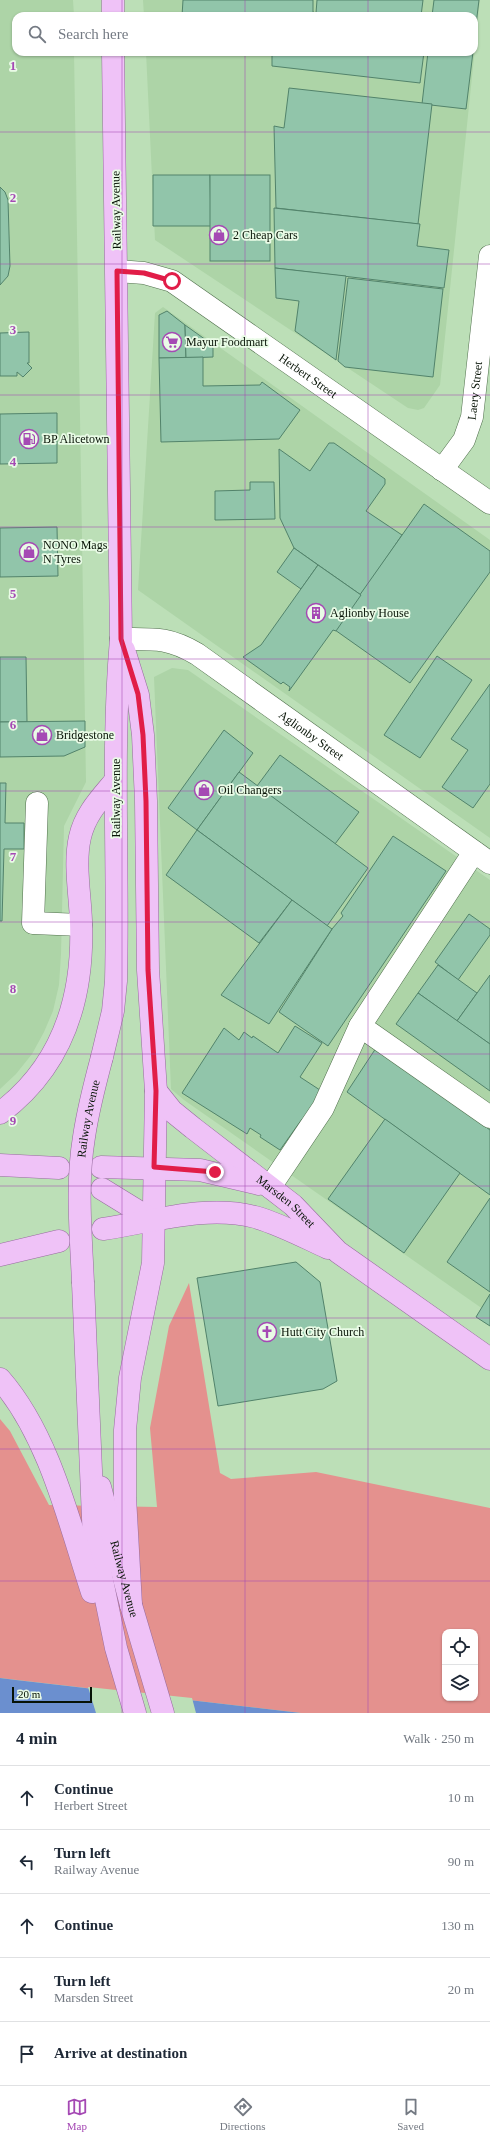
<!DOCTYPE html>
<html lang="en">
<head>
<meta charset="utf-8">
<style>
	:root { --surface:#fff; --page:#f2f2f3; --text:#1f2937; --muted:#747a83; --line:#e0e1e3; --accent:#a549b4 }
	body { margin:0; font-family:Georgia,serif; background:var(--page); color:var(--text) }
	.controls { position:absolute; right:12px; bottom:12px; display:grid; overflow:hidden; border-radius:8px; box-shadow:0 1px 3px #0004 }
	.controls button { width:36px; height:36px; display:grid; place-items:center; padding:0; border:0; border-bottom:1px solid var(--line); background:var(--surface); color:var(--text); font:20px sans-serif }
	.scale { position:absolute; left:12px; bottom:10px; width:80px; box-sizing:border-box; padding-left:4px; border:2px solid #071306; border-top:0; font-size:11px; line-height:14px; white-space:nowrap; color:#071306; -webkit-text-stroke:3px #e9fbe6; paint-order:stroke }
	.stop { position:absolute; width:12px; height:12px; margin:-9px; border:3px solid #e11d48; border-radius:50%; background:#fff }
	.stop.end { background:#e11d48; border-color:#fff; box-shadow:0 1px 4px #0008 }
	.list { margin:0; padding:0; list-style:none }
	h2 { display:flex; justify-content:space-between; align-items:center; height:52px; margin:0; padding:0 16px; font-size:17px }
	h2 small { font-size:13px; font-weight:400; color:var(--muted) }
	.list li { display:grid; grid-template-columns:26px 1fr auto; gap:12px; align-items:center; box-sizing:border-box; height:64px; padding:0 16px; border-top:1px solid var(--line) }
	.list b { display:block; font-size:15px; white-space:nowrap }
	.list p { margin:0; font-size:13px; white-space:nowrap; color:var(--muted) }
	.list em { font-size:13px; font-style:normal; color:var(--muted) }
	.icon { flex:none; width:22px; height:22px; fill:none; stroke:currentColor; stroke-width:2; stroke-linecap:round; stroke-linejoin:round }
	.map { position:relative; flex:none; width:490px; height:1713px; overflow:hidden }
	.search { position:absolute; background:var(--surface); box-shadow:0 1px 3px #0004; left:12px; right:12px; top:12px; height:44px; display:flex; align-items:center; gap:10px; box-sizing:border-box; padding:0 14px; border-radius:12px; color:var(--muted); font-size:15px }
	.sheet { height:372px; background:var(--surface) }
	nav { display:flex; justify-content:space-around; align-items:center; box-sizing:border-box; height:56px; border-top:1px solid var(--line); background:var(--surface); font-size:11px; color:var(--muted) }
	nav a { display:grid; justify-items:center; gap:2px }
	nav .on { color:var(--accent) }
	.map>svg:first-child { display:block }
	.built { fill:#add4a7 }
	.green { fill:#e4918e; fill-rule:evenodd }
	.water { fill:#6b8fcf }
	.pier { fill:#bcdfb7 }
	.building { fill:#91c5aa; stroke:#52836b }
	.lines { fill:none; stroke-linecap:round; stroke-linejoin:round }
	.minor-casing { stroke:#506f4c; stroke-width:23 }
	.major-casing { stroke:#976b9f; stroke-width:23 }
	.minor { stroke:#fff; stroke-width:22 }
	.major { stroke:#efc2f7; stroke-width:22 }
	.major-bridge-casing { stroke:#976b9f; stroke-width:23; stroke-linecap:butt }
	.major-bridge { stroke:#efc2f7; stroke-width:22 }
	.route { stroke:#e11d48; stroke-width:5 }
	.grid { fill:none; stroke:#a549b4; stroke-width:1; stroke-opacity:0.55 }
	.labels { text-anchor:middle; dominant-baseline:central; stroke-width:3.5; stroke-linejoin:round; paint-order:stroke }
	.street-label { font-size:12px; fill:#071306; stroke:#e9fbe6 }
	.poi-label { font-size:12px; fill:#071306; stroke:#e9fbe6; text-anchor:start }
	.grid-label { font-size:13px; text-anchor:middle; font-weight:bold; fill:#a549b4; stroke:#e9fbe6; stroke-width:3.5; stroke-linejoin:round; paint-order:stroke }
</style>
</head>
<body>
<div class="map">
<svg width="490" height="1713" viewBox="0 0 490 1713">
	<rect width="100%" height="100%" fill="#bcdfb7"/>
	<g class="built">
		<polygon points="0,0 73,0 74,16 16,16 16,52 74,52 86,782 64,826 61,954 59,985 53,1011 44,1032 32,1054 16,1074 0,1089"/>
		<polygon points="143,0 480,0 440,385 424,408 418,410 408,408 155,240 146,52 474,52 474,16 144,16"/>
		<polygon points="163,307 490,540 490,838 138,590 155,313"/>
		<polygon points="172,668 188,670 490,880 490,1314 184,1100 171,1089 154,677"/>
	</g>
	<path class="green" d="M189 1283 220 1473 231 1479 316 1472 490 1508V1713H301L0 1678V1419L10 1431 49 1505 157 1507 150 1428 169 1326ZM445 1632H475V1698H445Z"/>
	<polygon class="water" points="0,1678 16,1680 301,1713 0,1713"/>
	<polygon class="pier" points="88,1687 192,1698 196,1713 96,1713"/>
	<g class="building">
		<polygon points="183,0 313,0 313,16 182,16"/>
		<polygon points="317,0 423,0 421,16 343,16 316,13"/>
		<polygon points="434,0 479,0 474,41 474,16 432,16"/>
		<polygon points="313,12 316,13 343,16 313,16"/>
		<polygon points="272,52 424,52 420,83 272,66"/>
		<polygon points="428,52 473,52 466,109 422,104"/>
		<polygon points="289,88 432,104 418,224 276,208 274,126 284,128"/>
		<polygon points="153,175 210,175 211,226 153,226"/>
		<rect x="210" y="175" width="60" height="86"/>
		<polygon points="0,187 5,192 8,200 10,266 8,276 0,285"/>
		<polygon points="274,208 420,224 417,246 449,250 444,288 275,268"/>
		<polygon points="275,268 346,276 336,360 295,331 299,301 276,298"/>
		<polygon points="348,278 443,289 433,377 345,367 338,361"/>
		<polygon points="167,311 185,325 186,358 159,358 159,315"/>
		<polygon points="185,325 213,345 213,357 186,358"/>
		<polygon points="29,332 29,363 27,363 32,368 23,377 17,372 17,376 0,376 0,333"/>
		<polygon points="203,357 203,386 260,385 262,382 300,410 279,439 161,442 159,358"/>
		<polygon points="57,413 57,463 0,464 0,414"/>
		<polygon points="329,443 334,443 385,479 385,484 366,511 402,535 361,595 294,548 280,518 279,449 310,471"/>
		<polygon points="250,482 274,482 275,519 215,520 215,491 250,490"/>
		<polygon points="424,504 490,551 490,572 410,683 335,630"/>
		<polygon points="57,527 58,576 0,577 0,528"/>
		<polygon points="294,548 318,565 301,589 277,572"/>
		<polygon points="318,565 361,595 336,631 333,630 289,691 290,687 283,682 281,684 243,657 261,645"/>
		<polygon points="437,656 472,680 420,758 384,735"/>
		<polygon points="0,657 26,657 27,722 0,722"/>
		<polygon points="490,684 490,784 473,808 442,787 468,750 451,739"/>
		<polygon points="85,721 85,747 64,756 0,757 0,722"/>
		<polygon points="224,730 253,753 197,830 168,808"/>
		<polygon points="280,755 359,812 335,844 257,786"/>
		<polygon points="239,772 368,868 327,926 197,830"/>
		<polygon points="0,783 6,783 5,823 24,823 24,849 4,849 2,921 0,921"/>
		<polygon points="197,830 292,900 259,943 166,875"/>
		<polygon points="393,836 446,871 328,1046 279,1012 332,929 343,916 341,913"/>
		<polygon points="292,900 332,929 269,1024 221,995"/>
		<polygon points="469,914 490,929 490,935 458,980 435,962"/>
		<polygon points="438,965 477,993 457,1021 418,993"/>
		<polygon points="490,975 490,1044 457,1021"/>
		<polygon points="418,993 490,1044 490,1091 396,1024"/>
		<polygon points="295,1026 322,1043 300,1077 323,1092 306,1122 302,1119 280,1150 260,1137 261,1135 250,1128 247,1134 182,1093 224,1028 239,1040 244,1032 252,1038 253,1036 278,1053"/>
		<polygon points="376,1048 490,1130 490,1195 347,1092"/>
		<polygon points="385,1119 460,1173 404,1253 328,1199"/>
		<polygon points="490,1198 490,1292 447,1262"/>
		<polygon points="296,1262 320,1282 337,1381 323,1389 218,1406 197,1278"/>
		<polygon points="490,1294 490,1326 476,1317"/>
	</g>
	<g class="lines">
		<defs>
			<g id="minor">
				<path id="s1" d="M117 271 144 273 172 281 490 503"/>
				<path id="s2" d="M442 470 464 440 472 417 490 256"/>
				<path id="s3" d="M121 639C154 639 168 637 197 654L490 863"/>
				<polyline points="37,803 33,923 81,925"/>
				<polyline points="474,852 360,1026 490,1117"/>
				<polyline points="270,1187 323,1108 360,1026"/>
			</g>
			<g id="major">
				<polyline points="113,0 113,16"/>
				<polyline points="124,650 138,695 143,735 146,801 148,970 156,1091 153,1263 130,1378 125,1430 125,1497 131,1605"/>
				<path d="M102 1057 113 1011 116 981C119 867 111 753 121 639L113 52"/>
				<path id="s4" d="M156 1091 172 1111 193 1128 293 1205 338 1252 490 1359"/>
				<path d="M0 1113C63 1066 84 998 81 921 80 894 74 863 80 837 85 814 101 798 115 781"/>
				<polyline points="0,1165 59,1168"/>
				<polyline points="101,1167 200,1170 259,1184"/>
				<polyline points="102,1189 154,1221"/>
				<path d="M103 1229C152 1222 206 1204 255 1217 280 1224 304 1237 328 1248"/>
				<polyline points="0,1255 59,1241"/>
				<polyline points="83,1283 94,1541 116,1648 135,1713"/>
				<path d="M0 1379C49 1435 69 1522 92 1592"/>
				<path id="s5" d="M100 1487 131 1605 163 1713"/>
			</g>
		</defs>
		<use href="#minor" class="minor-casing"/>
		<use href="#major" class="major-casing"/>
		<use href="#minor" class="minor"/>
		<use href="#major" class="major"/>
		<defs>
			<g id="major-bridge">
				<path id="s6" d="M83 1283C81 1235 76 1185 84 1137 88 1110 95 1083 102 1057"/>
			</g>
		</defs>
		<use href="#major-bridge" class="major-bridge-casing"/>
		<use href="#major-bridge" class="major-bridge"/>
	</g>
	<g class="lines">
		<polyline class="route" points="172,281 144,273 117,271 121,639 138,694 143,735 146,801 148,970 156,1091 154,1167 215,1172"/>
	</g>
	<path class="grid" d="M122 0V16M245 0V16M368 0V16M122 52V1713M245 52V1713M368 52V1713M0 132H490M0 264H490M0 395H490M0 527H490M0 659H490M0 791H490M0 922H490M0 1054H490M0 1186H490M0 1318H490M0 1449H490M0 1581H490"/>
	<defs>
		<symbol id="shop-ring" viewBox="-11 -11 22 22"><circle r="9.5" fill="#e9fbe6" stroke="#a549b4" stroke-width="1.5"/><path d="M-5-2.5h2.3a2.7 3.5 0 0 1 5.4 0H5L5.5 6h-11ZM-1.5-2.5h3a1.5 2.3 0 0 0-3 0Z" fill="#a549b4"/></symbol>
		<symbol id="supermarket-ring" viewBox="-11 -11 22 22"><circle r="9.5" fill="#e9fbe6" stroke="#a549b4" stroke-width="1.5"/><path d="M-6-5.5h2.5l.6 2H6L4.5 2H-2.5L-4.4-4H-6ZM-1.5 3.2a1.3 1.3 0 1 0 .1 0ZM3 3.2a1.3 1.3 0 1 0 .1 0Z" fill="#a549b4"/></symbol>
		<symbol id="fuel-ring" viewBox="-11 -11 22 22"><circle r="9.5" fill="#e9fbe6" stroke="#a549b4" stroke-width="1.5"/><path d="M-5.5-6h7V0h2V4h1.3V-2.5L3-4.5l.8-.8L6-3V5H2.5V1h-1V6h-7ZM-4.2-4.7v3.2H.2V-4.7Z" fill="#a549b4"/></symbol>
		<symbol id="building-ring" viewBox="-11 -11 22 22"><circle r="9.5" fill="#e9fbe6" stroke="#a549b4" stroke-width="1.5"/><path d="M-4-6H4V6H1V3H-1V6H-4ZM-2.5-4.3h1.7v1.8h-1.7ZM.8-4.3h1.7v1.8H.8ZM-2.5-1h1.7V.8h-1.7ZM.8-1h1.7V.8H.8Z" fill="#a549b4"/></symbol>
		<symbol id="church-ring" viewBox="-11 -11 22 22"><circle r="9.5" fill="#e9fbe6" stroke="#a549b4" stroke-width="1.5"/><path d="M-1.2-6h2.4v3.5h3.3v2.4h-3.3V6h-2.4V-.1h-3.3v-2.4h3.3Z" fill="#a549b4"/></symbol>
	</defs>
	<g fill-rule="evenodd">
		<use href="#shop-ring" x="208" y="224" width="22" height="22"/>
		<use href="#supermarket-ring" x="161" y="331" width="22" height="22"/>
		<use href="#fuel-ring" x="18" y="428" width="22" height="22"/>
		<use href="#shop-ring" x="18" y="541" width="22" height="22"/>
		<use href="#building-ring" x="305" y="602" width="22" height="22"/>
		<use href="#shop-ring" x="31" y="724" width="22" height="22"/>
		<use href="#shop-ring" x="193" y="779" width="22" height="22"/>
		<use href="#church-ring" x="256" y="1321" width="22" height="22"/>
	</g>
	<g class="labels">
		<g class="street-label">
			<text transform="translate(116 210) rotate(-91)">Railway Avenue</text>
			<text stroke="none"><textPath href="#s1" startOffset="222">Herbert Street</textPath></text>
			<text stroke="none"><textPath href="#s2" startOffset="88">Laery Street</textPath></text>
			<text stroke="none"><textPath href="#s3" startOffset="219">Aglionby Street</textPath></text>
			<text transform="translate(116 798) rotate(-90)">Railway Avenue</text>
			<text stroke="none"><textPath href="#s6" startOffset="165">Railway Avenue</textPath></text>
			<text stroke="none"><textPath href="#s4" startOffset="171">Marsden Street</textPath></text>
			<text stroke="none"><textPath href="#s5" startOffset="95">Railway Avenue</textPath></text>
		</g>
		<g class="poi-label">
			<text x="233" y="235">2 Cheap Cars</text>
			<text x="186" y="342">Mayur Foodmart</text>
			<text x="43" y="439">BP Alicetown</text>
			<text x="43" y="545">NONO Mags<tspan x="43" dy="14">N Tyres</tspan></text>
			<text x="330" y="613">Aglionby House</text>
			<text x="56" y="735">Bridgestone</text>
			<text x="218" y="790">Oil Changers</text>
			<text x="281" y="1332">Hutt City Church</text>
		</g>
	</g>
	<g class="grid-label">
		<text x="13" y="70">1</text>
		<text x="13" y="202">2</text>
		<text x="13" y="334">3</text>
		<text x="13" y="466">4</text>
		<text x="13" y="598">5</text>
		<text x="13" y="729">6</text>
		<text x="13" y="861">7</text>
		<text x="13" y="993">8</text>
		<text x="13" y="1125">9</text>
	</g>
</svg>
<div class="controls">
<button><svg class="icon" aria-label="locate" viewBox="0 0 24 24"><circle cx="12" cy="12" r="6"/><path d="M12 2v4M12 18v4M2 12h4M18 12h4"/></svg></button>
<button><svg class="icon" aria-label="layers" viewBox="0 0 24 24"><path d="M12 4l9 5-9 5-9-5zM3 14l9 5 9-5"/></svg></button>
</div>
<div class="scale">20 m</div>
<div class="stop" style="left:172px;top:281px"></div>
<div class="stop end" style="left:215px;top:1172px"></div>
<div class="search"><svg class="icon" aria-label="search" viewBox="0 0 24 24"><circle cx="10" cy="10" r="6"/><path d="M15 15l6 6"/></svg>Search here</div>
</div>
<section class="sheet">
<h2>4 min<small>Walk · 250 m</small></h2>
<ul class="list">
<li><svg class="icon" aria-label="ahead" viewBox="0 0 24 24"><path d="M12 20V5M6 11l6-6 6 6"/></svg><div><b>Continue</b><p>Herbert Street</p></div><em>10 m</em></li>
<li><svg class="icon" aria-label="left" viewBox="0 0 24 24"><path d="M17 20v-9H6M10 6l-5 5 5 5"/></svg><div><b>Turn left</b><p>Railway Avenue</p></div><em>90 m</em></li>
<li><svg class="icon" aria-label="ahead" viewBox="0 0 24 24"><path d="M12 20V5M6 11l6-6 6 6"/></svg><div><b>Continue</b></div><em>130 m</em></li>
<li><svg class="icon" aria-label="left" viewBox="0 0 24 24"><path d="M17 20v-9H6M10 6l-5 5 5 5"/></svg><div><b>Turn left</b><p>Marsden Street</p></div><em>20 m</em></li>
<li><svg class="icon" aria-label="arrive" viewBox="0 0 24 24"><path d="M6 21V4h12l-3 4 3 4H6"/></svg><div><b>Arrive at destination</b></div></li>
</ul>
</section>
<nav>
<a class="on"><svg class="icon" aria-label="map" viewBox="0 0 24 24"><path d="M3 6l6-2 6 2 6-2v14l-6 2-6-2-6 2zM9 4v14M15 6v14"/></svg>Map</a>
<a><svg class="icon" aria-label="directions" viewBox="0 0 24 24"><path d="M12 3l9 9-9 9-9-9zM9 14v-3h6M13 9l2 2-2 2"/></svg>Directions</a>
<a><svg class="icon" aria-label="saved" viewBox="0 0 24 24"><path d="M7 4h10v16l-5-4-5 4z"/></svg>Saved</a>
</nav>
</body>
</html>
